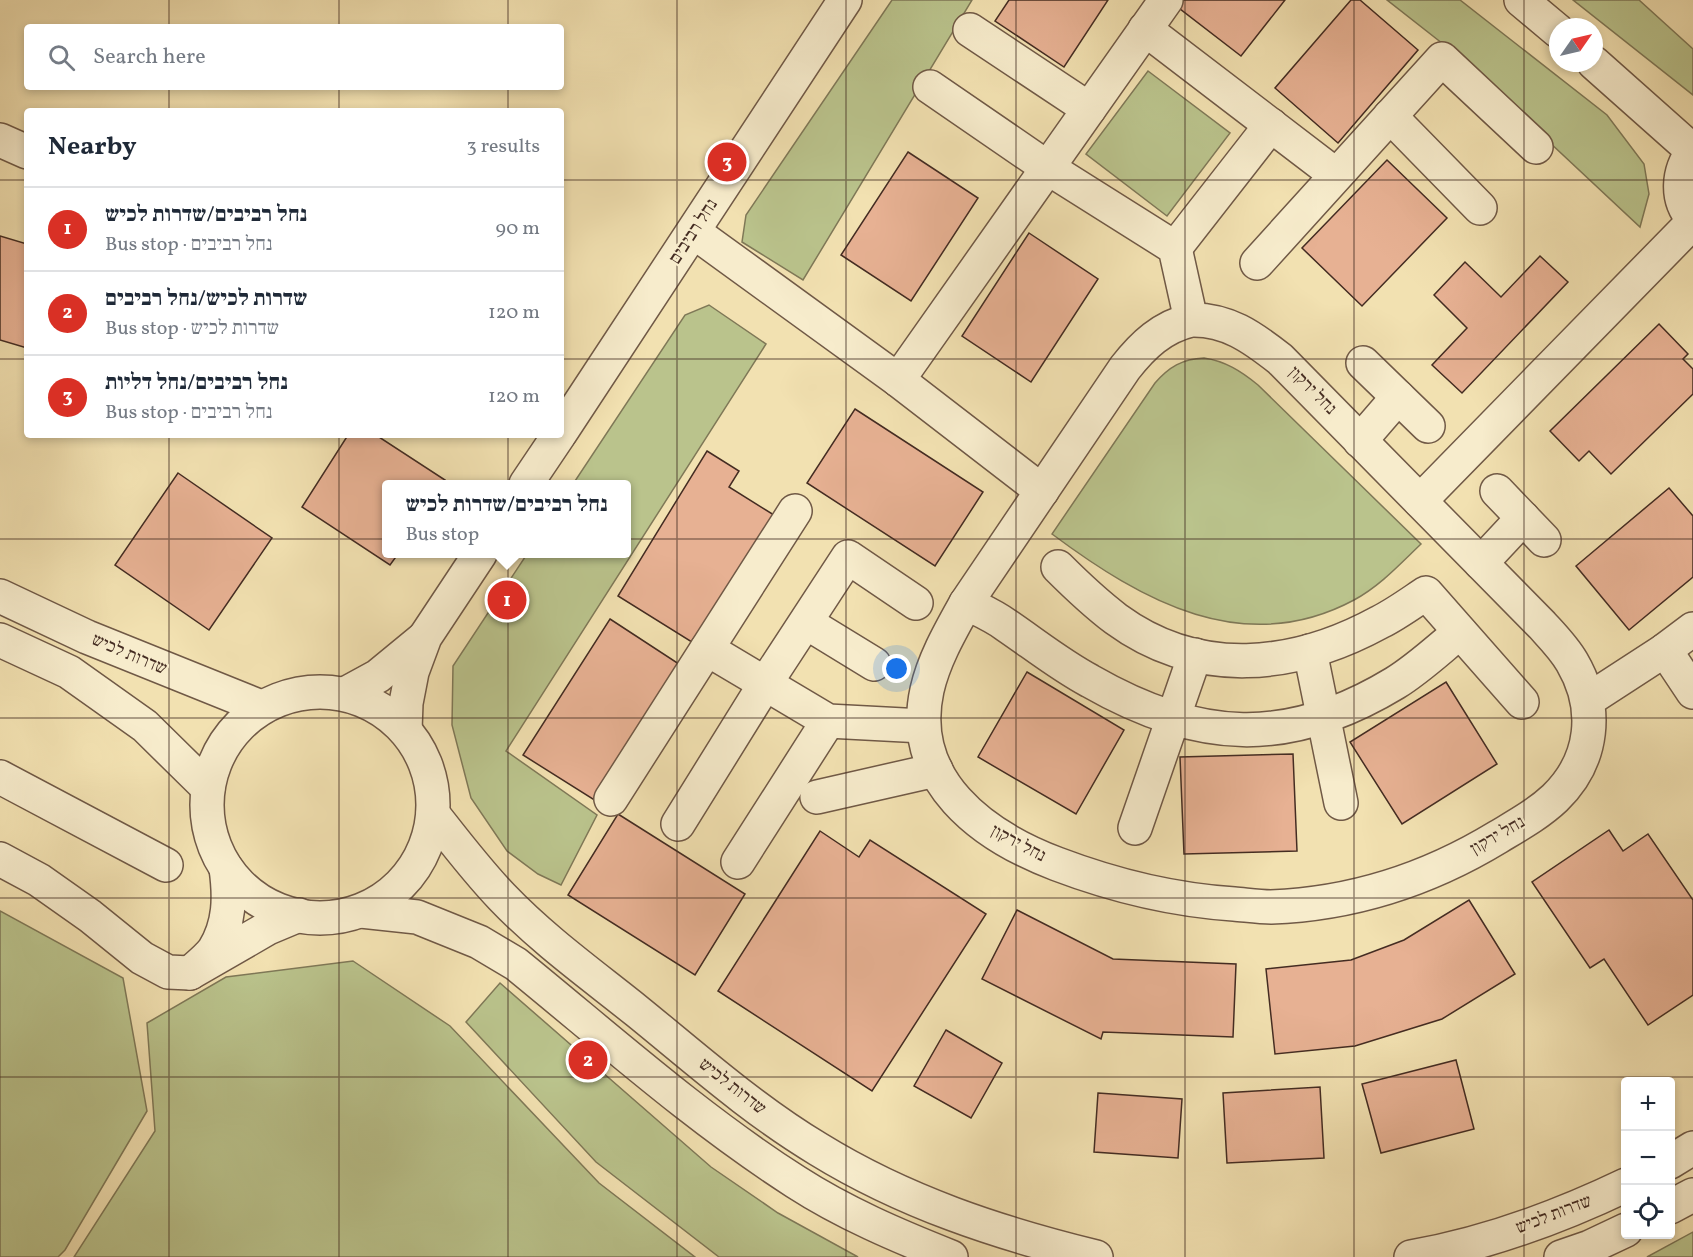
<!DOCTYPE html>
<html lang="en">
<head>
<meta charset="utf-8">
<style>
	:root { --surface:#fff; --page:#f6f6f7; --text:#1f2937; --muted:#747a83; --line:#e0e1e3; --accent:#d93025 }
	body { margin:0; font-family:Vollkorn,"Frank Ruhl Libre",serif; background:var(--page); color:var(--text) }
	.controls { position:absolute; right:18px; bottom:18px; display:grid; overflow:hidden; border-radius:6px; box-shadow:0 3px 9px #0003 }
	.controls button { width:54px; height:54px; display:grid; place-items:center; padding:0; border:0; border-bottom:2px solid var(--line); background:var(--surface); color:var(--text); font:30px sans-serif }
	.compass { position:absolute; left:1549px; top:18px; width:54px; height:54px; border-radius:50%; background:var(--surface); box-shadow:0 3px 9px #0003; rotate:56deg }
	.you { position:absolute; left:897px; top:669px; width:21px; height:21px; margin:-15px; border:4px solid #fff; border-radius:50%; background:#1a73e8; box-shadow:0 0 0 9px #1a73e833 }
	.badge { display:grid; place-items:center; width:39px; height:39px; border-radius:50%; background:var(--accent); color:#fff; font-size:20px; font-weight:700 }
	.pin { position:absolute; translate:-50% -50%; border:3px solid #fff; box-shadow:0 2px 6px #0006 }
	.popup { position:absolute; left:382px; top:480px; width:249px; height:78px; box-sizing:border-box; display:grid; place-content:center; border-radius:6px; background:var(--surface); filter:drop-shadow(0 2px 4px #0005); font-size:20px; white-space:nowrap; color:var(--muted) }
	.popup b { font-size:22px; color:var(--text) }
	.popup::after { content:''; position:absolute; left:50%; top:100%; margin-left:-12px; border:12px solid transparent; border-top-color:var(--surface) }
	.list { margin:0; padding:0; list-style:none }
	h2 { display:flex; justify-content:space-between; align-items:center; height:78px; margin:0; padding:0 24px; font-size:26px }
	h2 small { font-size:20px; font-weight:400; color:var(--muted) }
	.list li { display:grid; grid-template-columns:39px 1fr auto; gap:18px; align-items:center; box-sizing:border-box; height:84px; padding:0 24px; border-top:2px solid var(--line) }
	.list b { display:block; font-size:22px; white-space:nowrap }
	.list p { margin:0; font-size:20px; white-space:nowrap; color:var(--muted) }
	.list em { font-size:20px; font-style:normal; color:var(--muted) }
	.icon { flex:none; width:33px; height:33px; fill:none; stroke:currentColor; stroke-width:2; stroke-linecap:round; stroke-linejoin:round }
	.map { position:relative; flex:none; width:1693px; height:1257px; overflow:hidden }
	.search { position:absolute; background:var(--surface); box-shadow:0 3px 9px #0003; left:24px; top:24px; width:540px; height:66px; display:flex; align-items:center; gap:15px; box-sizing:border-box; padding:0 21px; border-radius:6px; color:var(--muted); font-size:22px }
	.panel { position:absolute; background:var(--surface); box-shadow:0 3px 9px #0003; left:24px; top:108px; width:540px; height:330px; border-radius:6px }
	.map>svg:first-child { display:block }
	.green { fill:#bac38c; stroke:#7f7857; stroke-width:1.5 }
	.building { fill:#e7b193; stroke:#442c22; stroke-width:1.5 }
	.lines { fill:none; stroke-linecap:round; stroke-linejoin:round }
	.minor-casing { stroke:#705946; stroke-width:36 }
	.minor { stroke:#f7eccc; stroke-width:33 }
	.grid { fill:none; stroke:#442c22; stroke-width:1.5; stroke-opacity:0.55 }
	.labels { text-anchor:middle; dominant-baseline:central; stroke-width:4.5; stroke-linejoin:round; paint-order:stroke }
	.street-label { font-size:18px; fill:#442c22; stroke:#f7eccc }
</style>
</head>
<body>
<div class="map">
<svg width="1693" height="1257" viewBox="0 0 1693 1257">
	<rect width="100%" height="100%" fill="#f2e1b1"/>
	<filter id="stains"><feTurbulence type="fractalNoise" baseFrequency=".00333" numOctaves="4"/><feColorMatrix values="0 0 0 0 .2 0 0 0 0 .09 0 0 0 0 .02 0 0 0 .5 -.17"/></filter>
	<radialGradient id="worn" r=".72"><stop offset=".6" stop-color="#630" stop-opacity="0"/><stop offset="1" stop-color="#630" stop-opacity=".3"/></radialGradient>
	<g class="green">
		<polygon points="892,0 972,0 803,280 742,242 746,215"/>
		<polygon points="1387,0 1460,0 1607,115 1644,164 1649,194 1640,227 1452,51"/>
		<polygon points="1573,0 1639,0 1693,49 1693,95"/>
		<polygon points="1148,71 1230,133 1167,216 1086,154"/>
		<polygon points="709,305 766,344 506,751 597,815 561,885 538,874 507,851 471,798 452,725 453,666 527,554 627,554 627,484 573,484 685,315"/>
		<path d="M1204 358C1225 361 1241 371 1258 385L1421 544C1400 564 1380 586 1354 600 1244 659 1142 601 1052 534L1155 383C1169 367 1182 359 1204 358Z"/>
		<polygon points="0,911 123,978 147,1111 65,1250 58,1257 0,1257"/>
		<polygon points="353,961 450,1026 599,1183 695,1257 74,1257 155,1131 147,1023 226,977"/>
		<polygon points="500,983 711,1167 778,1213 858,1257 719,1257 596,1162 466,1022"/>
		<polygon points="1693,1232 1693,1257 1647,1257"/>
	</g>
	<g class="building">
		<polygon points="1009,0 1108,0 1064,67 995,21"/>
		<polygon points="1179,0 1285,0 1241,56 1175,5"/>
		<polygon points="1351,0 1360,0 1418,50 1338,143 1275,88"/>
		<polygon points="908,152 978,198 911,301 841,255"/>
		<polygon points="1387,160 1447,218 1362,306 1302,248"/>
		<polygon points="1029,233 1098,279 1031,382 962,336"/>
		<polygon points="0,236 27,244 27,348 0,340"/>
		<polygon points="1540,256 1568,282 1462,393 1432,365 1467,328 1434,295 1465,262 1501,297"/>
		<polygon points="1659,324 1688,354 1683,359 1693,369 1693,394 1611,474 1589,451 1579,461 1550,431"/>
		<polygon points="855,409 983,492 935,566 807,483"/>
		<polygon points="348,435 376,435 445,480 442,484 387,484 387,554 398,554 390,565 302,507"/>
		<polygon points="707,451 739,471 729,487 774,515 695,644 618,596"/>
		<polygon points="178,473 272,538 209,630 115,565"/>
		<polygon points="1669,488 1693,516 1693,577 1629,630 1576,566"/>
		<polygon points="610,619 682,666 596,801 523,755"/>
		<polygon points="1027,672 1124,730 1076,814 978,757"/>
		<polygon points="1446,682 1497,764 1402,824 1350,742"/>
		<polygon points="1293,754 1297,851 1184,854 1180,757"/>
		<polygon points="618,814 745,894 695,975 568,895"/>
		<polygon points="1609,830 1623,851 1648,834 1693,900 1693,995 1648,1025 1604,959 1590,968 1532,882"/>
		<polygon points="820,831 859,857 870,840 986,914 872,1091 718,991"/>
		<polygon points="1469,900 1515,974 1442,1019 1355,1046 1275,1054 1266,969 1351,960 1404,940"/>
		<polygon points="1017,910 1113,959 1236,964 1233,1037 1103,1032 1101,1039 982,979"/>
		<polygon points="946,1030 1002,1063 971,1118 914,1086"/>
		<polygon points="1456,1060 1474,1129 1381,1153 1362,1084"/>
		<polygon points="1320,1087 1324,1158 1227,1163 1223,1093"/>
		<polygon points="1098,1093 1182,1099 1178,1158 1094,1152"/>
	</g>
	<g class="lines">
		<defs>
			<g id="minor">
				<polyline points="1521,0 1558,31"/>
				<polyline points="1145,29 1336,175"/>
				<polyline points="970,30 1089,109"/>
				<polyline points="1594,63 1693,151"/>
				<polyline points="930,87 1048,168 1175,248 1191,320"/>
				<polyline points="1390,116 1480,208"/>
				<polyline points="0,140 27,152"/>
				<path d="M1693 151C1678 171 1675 199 1693 219"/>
				<polyline points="694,232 898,380 1042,491"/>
				<polyline points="1175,248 1271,125"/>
				<polyline points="1257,263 1442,59 1536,147"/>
				<path d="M1191 320C1227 319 1252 337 1280 359L1542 625C1552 636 1564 648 1572 662 1599 708 1594 760 1555 798 1538 814 1518 825 1498 837 1429 879 1352 904 1271 907 1259 907 1246 905 1234 904 1173 900 1115 886 1057 864 983 836 907 781 927 690 934 659 951 630 966 603L1125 368C1143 345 1162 327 1191 320Z"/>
				<polyline points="1363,363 1428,426"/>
				<polyline points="898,380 1166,0"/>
				<polyline points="561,432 845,0"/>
				<polyline points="1360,441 1398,397"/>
				<polyline points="526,484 559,435"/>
				<polyline points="1497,491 1544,540"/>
				<polyline points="1420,501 1693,222"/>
				<polyline points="1481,563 1523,518"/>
				<path d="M1058 567C1076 585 1095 603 1116 619 1198 679 1294 669 1380 622 1396 614 1411 603 1426 593L1522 702"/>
				<polyline points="0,596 87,637 261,707"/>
				<path d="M966 603C980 610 994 616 1006 625 1034 644 1060 665 1090 681 1198 743 1288 748 1395 683 1418 669 1439 649 1460 632"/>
				<polyline points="807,623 874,664"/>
				<polyline points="0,640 69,672 145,726 208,788"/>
				<polyline points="707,649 828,721 923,726"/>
				<polyline points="1665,650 1693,629"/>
				<polyline points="1310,651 1341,803"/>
				<circle cx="320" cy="805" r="113"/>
				<polyline points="345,694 378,676 423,639"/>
				<polyline points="1588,700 1665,650 1693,692"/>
				<polyline points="405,730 406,703 412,672 425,637 480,554"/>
				<polyline points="0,777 166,865"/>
				<polyline points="817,797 936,770"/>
				<polyline points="611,799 795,511"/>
				<path d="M433 814C455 842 477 871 502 897 543 940 592 975 638 1012 696 1059 753 1110 818 1149 904 1202 998 1233 1096 1257"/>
				<polyline points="678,824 765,684 848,557 916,603"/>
				<polyline points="1135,828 1195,655"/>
				<polyline points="0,859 39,880 90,916 142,958 168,972 190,973"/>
				<polyline points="738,862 828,721"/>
				<path d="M226 868C230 897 230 924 214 950 208 958 198 966 190 973L268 928 299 915"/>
				<path d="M361 911 417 917 479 942 516 964C607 1038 696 1118 796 1182 844 1213 898 1236 951 1257"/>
				<polyline points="1670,1162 1693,1148"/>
				<polyline points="1670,1207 1693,1195"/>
				<path d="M1411 1257C1486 1244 1557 1218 1626 1185"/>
				<polyline points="1561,1257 1590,1247 1626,1230"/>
			</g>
		</defs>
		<use href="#minor" class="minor-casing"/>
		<use href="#minor" class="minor"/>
	</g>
	<path class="grid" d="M169 0V27M339 0V27M508 0V27M677 0V1257M846 0V1257M1016 0V1257M1185 0V1257M1354 0V1257M1524 0V1257M169 87V111M339 87V111M508 87V111M0 180H27M561 180H1693M0 359H27M561 359H1693M169 435V1257M339 435V1257M508 435V1257M0 539H1693M0 718H1693M0 898H1693M0 1077H1693"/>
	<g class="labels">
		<g class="street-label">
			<text transform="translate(694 232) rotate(-57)">נחל רביבים</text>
			<text transform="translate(1312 391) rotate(45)">נחל ירקון</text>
			<text transform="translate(129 655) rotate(23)">שדרות לכיש</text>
			<text transform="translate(1498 836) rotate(-30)">נחל ירקון</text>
			<text transform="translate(1018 844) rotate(28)">נחל ירקון</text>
			<text transform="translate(732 1087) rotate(38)">שדרות לכיש</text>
			<text transform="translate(1554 1215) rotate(-21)">שדרות לכיש</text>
		</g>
	</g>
	<rect width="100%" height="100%" filter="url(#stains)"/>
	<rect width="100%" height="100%" fill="url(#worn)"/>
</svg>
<div class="controls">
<button>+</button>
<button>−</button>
<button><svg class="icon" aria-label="locate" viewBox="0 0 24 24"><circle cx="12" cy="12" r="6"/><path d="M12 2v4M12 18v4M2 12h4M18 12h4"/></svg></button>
</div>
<svg class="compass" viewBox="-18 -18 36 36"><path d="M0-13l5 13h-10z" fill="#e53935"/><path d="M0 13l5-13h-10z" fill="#747a83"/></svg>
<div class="you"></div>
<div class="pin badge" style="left:507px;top:600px">1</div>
<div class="popup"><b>נחל רביבים/שדרות לכיש</b>Bus stop</div>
<div class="pin badge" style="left:588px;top:1060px">2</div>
<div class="pin badge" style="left:727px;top:162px">3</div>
<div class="search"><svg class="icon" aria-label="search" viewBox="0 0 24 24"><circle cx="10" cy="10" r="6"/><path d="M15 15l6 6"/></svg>Search here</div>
<section class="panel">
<h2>Nearby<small>3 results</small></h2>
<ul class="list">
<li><span class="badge">1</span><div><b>נחל רביבים/שדרות לכיש</b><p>Bus stop · נחל רביבים</p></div><em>90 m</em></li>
<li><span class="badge">2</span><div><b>שדרות לכיש/נחל רביבים</b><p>Bus stop · שדרות לכיש</p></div><em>120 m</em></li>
<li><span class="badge">3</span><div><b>נחל רביבים/נחל דליות</b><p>Bus stop · נחל רביבים</p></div><em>120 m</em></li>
</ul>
</section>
</div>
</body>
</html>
